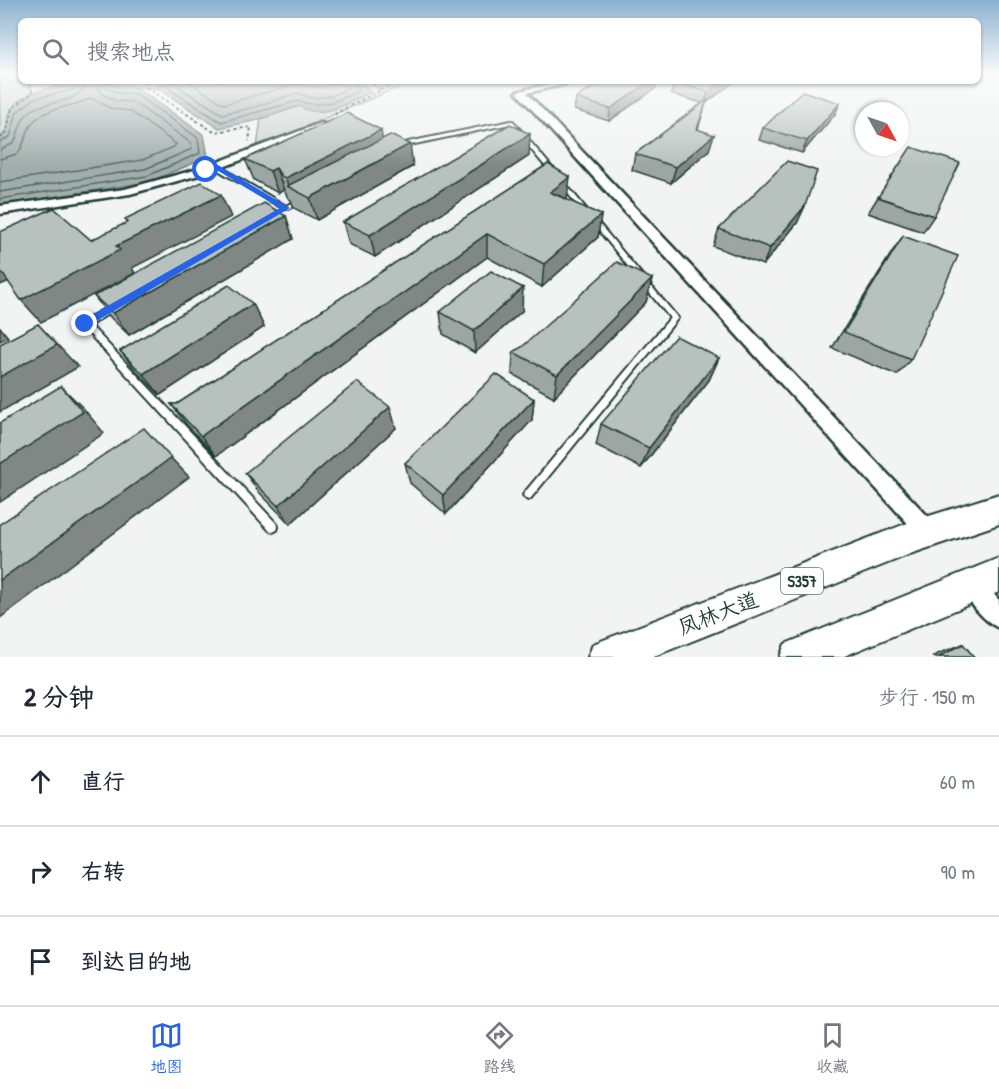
<!DOCTYPE html>
<html lang="zh">
<head>
<meta charset="utf-8">
<style>
	:root { --surface:#fff; --page:#f6f6f7; --text:#1f2937; --muted:#747a83; --line:#e0e1e3; --accent:#2563eb }
	body { margin:0; font-family:"Patrick Hand","LXGW WenKai TC",sans-serif; background:var(--page); color:var(--text) }
	.compass { position:absolute; left:855px; top:102px; width:54px; height:54px; border-radius:50%; background:var(--surface); box-shadow:0 2px 4px #0004; rotate:130deg }
	.stop { position:absolute; width:18px; height:18px; margin:-14px; border:4px solid #2563eb; border-radius:50%; background:#fff }
	.stop.end { background:#2563eb; border-color:#fff; box-shadow:0 2px 6px #0008 }
	.list { margin:0; padding:0; list-style:none }
	h2 { display:flex; justify-content:space-between; align-items:center; height:78px; margin:0; padding:0 24px; font-size:26px }
	h2 small { font-size:20px; font-weight:400; color:var(--muted) }
	.list li { display:grid; grid-template-columns:39px 1fr auto; gap:18px; align-items:center; box-sizing:border-box; height:90px; padding:0 24px; border-top:2px solid var(--line) }
	.list b { display:block; font-size:22px; white-space:nowrap }
	.list em { font-size:20px; font-style:normal; color:var(--muted) }
	.icon { flex:none; width:33px; height:33px; fill:none; stroke:currentColor; stroke-width:2; stroke-linecap:round; stroke-linejoin:round }
	.map { position:relative; flex:none; width:999px; height:657px; overflow:hidden }
	.search { position:absolute; background:var(--surface); box-shadow:0 2px 4px #0004; left:18px; right:18px; top:18px; height:66px; display:flex; align-items:center; gap:15px; box-sizing:border-box; padding:0 21px; border-radius:9px; color:var(--muted); font-size:22px }
	.sheet { height:348px; background:var(--surface) }
	nav { display:flex; justify-content:space-around; align-items:center; box-sizing:border-box; height:84px; border-top:2px solid var(--line); background:var(--surface); font-size:16px; color:var(--muted) }
	nav a { display:grid; justify-items:center; gap:3px }
	nav .on { color:var(--accent) }
	.map>svg:first-child { display:block }
	.green { fill:#ced5d3; stroke:#768984; stroke-width:1.5 }
	.water { fill:#a1adaa; stroke:#6d807b; stroke-width:1.5 }
	.lines { fill:none; stroke-linecap:round; stroke-linejoin:round }
	.shore { stroke:#536a63; stroke-width:1.5 }
	.lane-casing { stroke:#1f3d34; stroke-width:4 }
	.street-casing { stroke:#1f3d34; stroke-width:5 }
	.primary-casing { stroke:#1f3d34; stroke-width:4 }
	.path { stroke:#1f3d34; stroke-width:2; stroke-dasharray:3 3; stroke-linecap:butt }
	.lane { fill:#fff; fill-rule:evenodd }
	.street { fill:#fff; fill-rule:evenodd }
	.primary { fill:#fff; fill-rule:evenodd }
	.wall { fill:#9da6a3; stroke:#1f3d34; stroke-width:1.5 }
	.shaded-wall { fill:#808784; stroke:#1f3d34; stroke-width:1.5 }
	.building { fill:#b7c1bd; stroke:#1f3d34; stroke-width:1.5 }
	.route { fill:#2563eb }
	.labels { text-anchor:middle; dominant-baseline:central; stroke-width:5; stroke-linejoin:round; paint-order:stroke }
	.shield { fill:#fff; stroke:#627771; stroke-width:1.5 }
	.shield-label { font-size:16px; font-weight:bold; fill:#1f3d34 }
	.near-street-label { font-size:21px; fill:#1f3d34; stroke:#fff }
</style>
</head>
<body>
<div class="map">
<svg width="999" height="657" viewBox="0 0 999 657">
	<rect width="100%" height="100%" fill="#f2f3f3"/>
	<filter id="ink" filterUnits="userSpaceOnUse"><feTurbulence type="fractalNoise" baseFrequency=".0167" numOctaves="2"/><feDisplacementMap in="SourceGraphic" scale="12" xChannelSelector="R" yChannelSelector="G"/><feConvolveMatrix kernelMatrix="1 2 1 2 8 2 1 2 1" color-interpolation-filters="sRGB"/></filter>
	<g filter="url(#ink)">
		<g class="green">
			<polygon points="0,73 21,73 21,81 28,81 33,92 12,109 5,135 0,138"/>
			<polygon points="105,81 165,81 157,88 119,87"/>
			<polygon points="360,81 413,81 257,147 261,119 300,106 370,92"/>
		</g>
		<g class="water">
			<path d="M86 81H105L119 87 137 88 204 135 208 157 149 182 0 205V138C10 131 6 117 12 108 28 87 62 86 86 81Z"/>
			<path d="M165 81H360L370 92C350 102 321 121 299 106L254 121 219 128 157 88Z"/>
		</g>
		<g class="lines">
			<g class="shore">
				<path d="M168 81 169 89 221 122 298 101C320 109 338 101 358 91L356 81"/>
				<polyline points="176,81 177,86 222,114 251,108 297,93 311,98 331,96 348,88 349,81"/>
				<polyline points="187,81 224,104 296,84 322,88 340,81"/>
				<polyline points="0,142 10,137 17,112 35,98 74,90 79,81"/>
				<path d="M0 150 14 143C19 134 19 121 28 113 45 98 80 107 86 81"/>
				<path d="M0 159 17 154C26 145 25 130 34 121 49 106 73 108 91 98L112 109 130 111 176 144 174 147 142 160 0 182"/>
				<polyline points="0,192 145,169 192,149 191,143 133,102 116,101 104,95 98,88 97,81"/>
				<polyline points="0,199 147,176 200,153 198,138 136,94 118,93 107,88 104,81"/>
			</g>
			<defs>
				<g id="lane">
					<polygon points="511,121 513,121 554,170 554,172 550,172 510,124 410,145 401,150 398,148 408,142"/>
					<polygon points="215,164 286,206 298,200 302,200 303,201 288,209 284,209 213,167 212,166"/>
					<polygon points="563,182 565,183 588,211 588,213 584,213 561,185 561,183"/>
					<polygon points="594,219 596,220 678,318 531,498 528,500 525,498 523,495 525,492 670,318 592,222 591,221"/>
					<polygon points="113,304 117,307 116,309 90,325 277,524 278,527 277,530 273,532 269,530 82,326 81,324 82,322"/>
				</g>
				<g id="street">
					<polygon points="562,81 579,81 527,93 936,525 939,532 936,539 929,542 922,539 516,92"/>
					<polygon points="321,123 325,124 325,128 210,172 130,194 0,214 0,206 125,189 202,168"/>
					<path d="M971 574 979 577 999 600V628C984 622 967 600 960 585L963 577Z"/>
				</g>
				<g id="primary">
					<polygon points="999,494 999,524 913,553 652,657 588,657 593,644 606,639 913,521"/>
					<polygon points="999,558 999,592 842,657 780,657 785,644"/>
				</g>
			</defs>
			<use href="#lane" class="lane-casing"/>
			<use href="#street" class="street-casing"/>
			<use href="#primary" class="primary-casing"/>
			<g class="path">
				<polyline points="147,81 147,88 214,132 251,127 249,141"/>
				<polyline points="381,90 402,81"/>
				<polyline points="334,121 336,113 381,90 370,81"/>
				<polyline points="0,138 5,135 12,109 33,92 29,81"/>
			</g>
			<use href="#lane" class="lane"/>
			<use href="#street" class="street"/>
			<use href="#primary" class="primary"/>
		</g>
		<g class="wall">
			<polygon points="603,81 657,81 656,88 609,121 574,110 576,98"/>
			<polygon points="677,81 735,81 706,103 698,129 709,150 671,183 632,170 635,154 702,103 671,94 674,83"/>
			<polygon points="840,103 835,114 802,153 759,140 763,128"/>
			<polygon points="382,139 413,166 317,220 294,208 291,200 288,198 284,190 278,193 254,180 245,159"/>
			<polygon points="529,156 375,257 349,244 343,222"/>
			<polygon points="548,164 567,200 601,215 598,237 542,287 487,257 216,456 187,425 171,404 177,404"/>
			<polygon points="878,197 934,216 923,232 868,213"/>
			<polygon points="805,206 797,223 763,265 713,246 719,229"/>
			<polygon points="286,216 293,239 129,335 111,318 94,296"/>
			<polygon points="903,236 911,359 897,375 832,348 892,252"/>
			<polygon points="652,279 646,302 554,397 512,374 513,352"/>
			<polygon points="253,304 264,327 160,395 138,373 120,351"/>
			<polygon points="522,311 475,353 443,334 440,312"/>
			<polygon points="719,358 709,380 641,468 596,445 601,424"/>
			<polygon points="534,399 532,420 446,514 410,483 405,463"/>
			<polygon points="396,428 290,524 259,492 245,473"/>
			<polygon points="963,644 974,657 932,657 940,653"/>
		</g>
		<g class="shaded-wall">
			<polygon points="651,81 657,81 656,88 609,121 610,109"/>
			<polygon points="723,81 735,81 706,103 692,144 708,92"/>
			<polygon points="840,103 835,114 802,153 807,141"/>
			<polygon points="381,130 384,152 288,186 285,178"/>
			<polygon points="530,134 529,156 375,257 370,235"/>
			<polygon points="714,135 709,150 671,183 676,167"/>
			<polygon points="410,144 413,166 317,220 310,198"/>
			<polygon points="276,168 284,190 278,193 270,171"/>
			<polygon points="570,177 567,199 550,192"/>
			<polygon points="221,195 231,217 132,268 135,273 41,322 21,300 116,246"/>
			<polygon points="805,206 797,223 763,265 770,248"/>
			<polygon points="601,215 598,237 542,287 544,264"/>
			<polygon points="286,216 293,239 129,335 113,313"/>
			<polygon points="487,234 487,257 216,456 201,436"/>
			<polygon points="0,267 12,280 0,285"/>
			<polygon points="652,279 646,302 554,397 557,375"/>
			<polygon points="523,288 522,311 475,353 474,331"/>
			<polygon points="253,304 264,327 160,395 143,374"/>
			<polygon points="38,324 78,367 0,412 0,377"/>
			<polygon points="0,327 8,337 0,341"/>
			<polygon points="719,358 709,380 641,468 649,448"/>
			<polygon points="61,386 82,407 104,433 0,502 0,464"/>
			<polygon points="534,399 532,420 446,514 443,495"/>
			<polygon points="390,407 396,428 290,524 278,506"/>
			<polygon points="171,458 189,477 0,618 0,580"/>
		</g>
		<g class="building">
			<polygon points="603,81 651,81 610,109 576,98"/>
			<polygon points="677,81 723,81 708,92 674,83"/>
			<polygon points="802,91 840,103 807,141 763,128"/>
			<polygon points="707,100 697,129 714,135 676,167 635,154"/>
			<polygon points="347,113 381,130 285,178 281,176 276,168 270,171 245,159"/>
			<polygon points="510,124 530,134 370,235 343,222"/>
			<polygon points="390,135 410,144 310,198 287,186"/>
			<polygon points="911,147 960,163 934,216 878,197"/>
			<polygon points="787,161 817,171 805,206 770,248 719,229"/>
			<polygon points="548,164 570,177 550,192 601,215 544,264 487,234 201,436 171,404 177,404"/>
			<polygon points="202,182 221,195 116,246 120,250 21,300 0,270 0,232 54,208 91,240 128,222 125,219"/>
			<polygon points="264,203 286,216 113,313 94,296"/>
			<polygon points="903,236 958,256 911,359 844,332"/>
			<polygon points="617,262 652,279 557,375 513,352 522,347"/>
			<polygon points="491,271 523,288 474,331 440,312"/>
			<polygon points="229,285 253,304 143,374 120,351"/>
			<polygon points="38,324 57,345 0,377 0,344"/>
			<polygon points="676,336 719,358 649,448 601,424"/>
			<polygon points="496,374 534,399 443,495 405,463"/>
			<polygon points="357,382 390,407 278,506 245,473"/>
			<polygon points="61,386 83,412 0,464 0,423"/>
			<polygon points="144,428 171,458 0,580 0,524"/>
			<polygon points="963,644 974,657 939,657"/>
		</g>
	</g>
	<linearGradient id="sky" x2="0" y2="1"><stop stop-color="#8bb1cf"/><stop offset="0.44" stop-color="#f9fafa"/><stop offset="1" stop-color="#f9fafa" stop-opacity="0"/></linearGradient>
	<rect width="999" height="165" fill="url(#sky)"/>
	<polygon class="route" points="213,165 218,165 290,208 88,326 81,326 81,321 280,208 215,169 206,172 202,170"/>
	<g class="labels">
		<rect class="shield" x="781" y="568" width="42" height="26" rx="4.5"/>
		<g class="shield-label">
			<text x="802" y="581">S357</text>
		</g>
		<g class="near-street-label">
			<text transform="translate(718 613) rotate(-21)">凤林大道</text>
		</g>
	</g>
</svg>
<svg class="compass" viewBox="-18 -18 36 36"><path d="M0-13l5 13h-10z" fill="#e53935"/><path d="M0 13l5-13h-10z" fill="#747a83"/></svg>
<div class="stop" style="left:206px;top:170px"></div>
<div class="stop end" style="left:85px;top:324px"></div>
<div class="search"><svg class="icon" aria-label="search" viewBox="0 0 24 24"><circle cx="10" cy="10" r="6"/><path d="M15 15l6 6"/></svg>搜索地点</div>
</div>
<section class="sheet">
<h2>2 分钟<small>步行 · 150 m</small></h2>
<ul class="list">
<li><svg class="icon" aria-label="ahead" viewBox="0 0 24 24"><path d="M12 20V5M6 11l6-6 6 6"/></svg><div><b>直行</b></div><em>60 m</em></li>
<li><svg class="icon" aria-label="right" viewBox="0 0 24 24"><path d="M7 20v-9h11M14 6l5 5-5 5"/></svg><div><b>右转</b></div><em>90 m</em></li>
<li><svg class="icon" aria-label="arrive" viewBox="0 0 24 24"><path d="M6 21V4h12l-3 4 3 4H6"/></svg><div><b>到达目的地</b></div></li>
</ul>
</section>
<nav>
<a class="on"><svg class="icon" aria-label="map" viewBox="0 0 24 24"><path d="M3 6l6-2 6 2 6-2v14l-6 2-6-2-6 2zM9 4v14M15 6v14"/></svg>地图</a>
<a><svg class="icon" aria-label="directions" viewBox="0 0 24 24"><path d="M12 3l9 9-9 9-9-9zM9 14v-3h6M13 9l2 2-2 2"/></svg>路线</a>
<a><svg class="icon" aria-label="saved" viewBox="0 0 24 24"><path d="M7 4h10v16l-5-4-5 4z"/></svg>收藏</a>
</nav>
</body>
</html>
